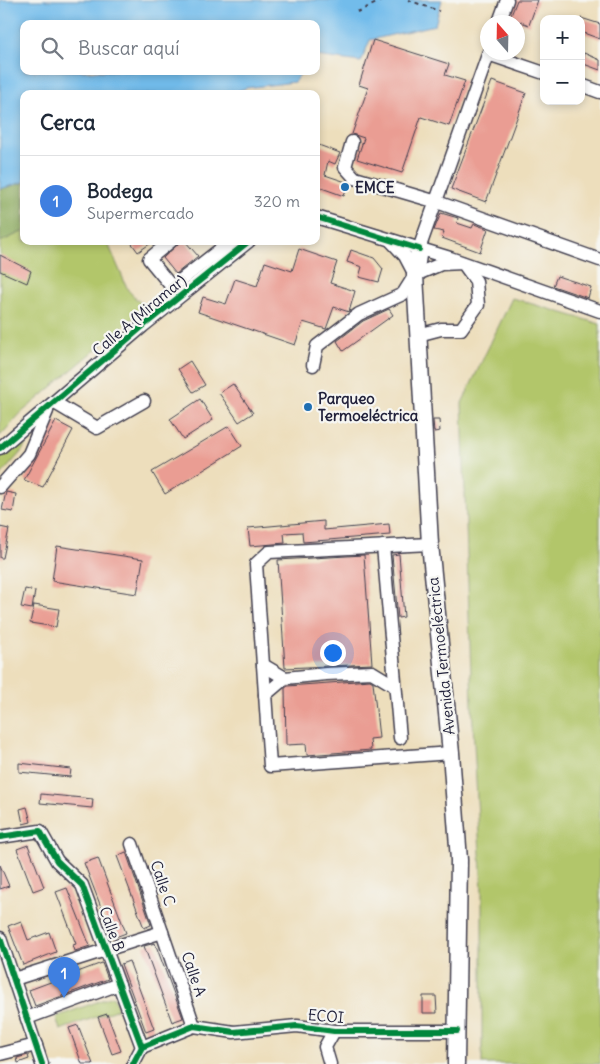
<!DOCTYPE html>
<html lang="es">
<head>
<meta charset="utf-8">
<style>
	:root { --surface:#fff; --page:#f6f6f7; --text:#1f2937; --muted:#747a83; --line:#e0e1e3; --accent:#1f6fb2 }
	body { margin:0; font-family:Delius,sans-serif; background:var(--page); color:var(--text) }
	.controls { position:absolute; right:15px; top:15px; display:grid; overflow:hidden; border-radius:10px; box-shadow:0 2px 8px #0003 }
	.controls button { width:45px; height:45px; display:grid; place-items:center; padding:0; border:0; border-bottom:1px solid var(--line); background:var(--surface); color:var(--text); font:25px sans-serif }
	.compass { position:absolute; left:480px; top:15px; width:45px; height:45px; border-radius:50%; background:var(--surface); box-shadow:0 2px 8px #0003; rotate:340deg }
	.you { position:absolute; left:332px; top:652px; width:18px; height:18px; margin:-12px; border:4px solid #fff; border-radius:50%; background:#1a73e8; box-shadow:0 0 0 8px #1a73e833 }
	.badge { display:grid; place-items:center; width:32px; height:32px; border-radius:50%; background:var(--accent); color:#fff; font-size:16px; font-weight:700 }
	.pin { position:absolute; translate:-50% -41px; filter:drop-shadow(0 1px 2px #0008) }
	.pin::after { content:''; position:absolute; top:26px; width:18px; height:15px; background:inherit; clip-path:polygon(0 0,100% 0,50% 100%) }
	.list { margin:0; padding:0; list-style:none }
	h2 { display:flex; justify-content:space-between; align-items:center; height:65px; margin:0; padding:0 20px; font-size:21px }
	h2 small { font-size:16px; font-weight:400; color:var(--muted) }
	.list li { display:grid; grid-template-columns:32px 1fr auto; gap:15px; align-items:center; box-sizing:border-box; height:90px; padding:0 20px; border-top:1px solid var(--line) }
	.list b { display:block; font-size:19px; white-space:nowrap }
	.list p { margin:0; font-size:16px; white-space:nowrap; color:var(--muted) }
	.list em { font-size:16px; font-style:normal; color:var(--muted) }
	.icon { flex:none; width:28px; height:28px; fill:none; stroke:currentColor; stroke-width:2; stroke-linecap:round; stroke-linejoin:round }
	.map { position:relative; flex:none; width:600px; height:1064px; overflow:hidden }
	.search { position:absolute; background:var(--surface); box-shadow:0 2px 8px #0003; left:20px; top:20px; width:300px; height:55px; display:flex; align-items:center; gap:12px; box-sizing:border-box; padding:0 18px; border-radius:10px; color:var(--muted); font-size:19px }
	.panel { position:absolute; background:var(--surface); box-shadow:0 2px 8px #0003; left:20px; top:90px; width:300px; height:155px; border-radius:10px }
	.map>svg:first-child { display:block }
	.green { fill:#b2c66a; stroke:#6a7452 }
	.forest { fill:#8dab5e; stroke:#58664c }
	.water { fill:#72bceb; stroke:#4a6f93 }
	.building { fill:#ea9d93 }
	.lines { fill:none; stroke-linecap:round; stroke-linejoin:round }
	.minor-casing { stroke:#403e4e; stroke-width:15 }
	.major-casing { stroke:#403e4e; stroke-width:19 }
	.path { stroke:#403e4e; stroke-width:2; stroke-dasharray:4 4; stroke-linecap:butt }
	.minor { stroke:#fff; stroke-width:12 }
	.major { stroke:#fff; stroke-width:16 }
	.cycleway-casing { stroke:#f6f6f2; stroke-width:9 }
	.cycleway { stroke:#00873e; stroke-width:6 }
	.poi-dot { fill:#1f6fb2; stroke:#f6f6f2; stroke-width:2 }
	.labels { text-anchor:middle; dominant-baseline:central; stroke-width:4.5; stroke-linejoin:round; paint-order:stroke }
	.poi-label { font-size:15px; font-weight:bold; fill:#22223b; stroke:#f6f6f2; text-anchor:start }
	.street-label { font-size:15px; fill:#22223b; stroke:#f6f6f2 }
</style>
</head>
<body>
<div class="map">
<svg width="600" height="1064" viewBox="0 0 600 1064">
	<rect width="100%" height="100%" fill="#f6f6f2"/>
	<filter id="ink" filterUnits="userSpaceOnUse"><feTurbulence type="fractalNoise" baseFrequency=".02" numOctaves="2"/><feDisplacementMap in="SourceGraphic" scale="10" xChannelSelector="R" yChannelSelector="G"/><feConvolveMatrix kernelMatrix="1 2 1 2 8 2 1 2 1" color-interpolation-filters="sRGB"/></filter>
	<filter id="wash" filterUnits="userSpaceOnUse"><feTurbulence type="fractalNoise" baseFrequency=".0096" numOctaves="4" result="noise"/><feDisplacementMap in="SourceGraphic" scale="20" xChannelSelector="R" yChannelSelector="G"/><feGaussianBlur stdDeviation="1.12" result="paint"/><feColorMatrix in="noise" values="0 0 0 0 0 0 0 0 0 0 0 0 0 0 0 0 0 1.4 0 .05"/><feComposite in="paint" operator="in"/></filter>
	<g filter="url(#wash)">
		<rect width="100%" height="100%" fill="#eddebc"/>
		<g class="green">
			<polygon points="24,231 24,241 107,241 128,290 145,308 21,413 0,436 0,242"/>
			<polygon points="512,298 600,324 600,1064 482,1064 482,891 472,706 462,403"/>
			<polygon points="32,432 22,451 0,476 0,458 5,451"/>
			<polygon points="113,996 118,1009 60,1030 56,1017"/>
		</g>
		<polygon class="forest" points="24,182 24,231 0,242 0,189"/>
		<polygon class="water" points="0,0 442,0 435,25 370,40 361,62 316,56 316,24 24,24 24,71 303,71 294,82 246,88 231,94 24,94 24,182 0,189"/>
		<g id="blocks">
			<g class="building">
				<polygon points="517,0 538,0 529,25 510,18"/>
				<polygon points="581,18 600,24 600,39 581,32"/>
				<polygon points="373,40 449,64 445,75 465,81 449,126 421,117 402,173 357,159 364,138 352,134 368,88 359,85"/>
				<polygon points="584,53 600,60 600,70 581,63"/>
				<polygon points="492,81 526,93 486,202 451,189"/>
				<polygon points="316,144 340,153 335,164 328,161 325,175 349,183 344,196 316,186"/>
				<polygon points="441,213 458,218 457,223 472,228 474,224 488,229 480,252 442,238 444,232 434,230"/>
				<polygon points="130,241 154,241 138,252"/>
				<polygon points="181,241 185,241 198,256 176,274 163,258"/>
				<polygon points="299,249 337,262 330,283 355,291 349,312 334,307 326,329 303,322 295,345 198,312 203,297 226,304 235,279 257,286 265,262 292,271"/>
				<polygon points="351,250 374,258 383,269 379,282 359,277 362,267 347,262"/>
				<polygon points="0,255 31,271 27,283 0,271"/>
				<polygon points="557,276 591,287 588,298 553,286"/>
				<polygon points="389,309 393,315 343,351 337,341 363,321"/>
				<polygon points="190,361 205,385 193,392 178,369"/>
				<polygon points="233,384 253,413 239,422 219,393"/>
				<polygon points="200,399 213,420 183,439 170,419"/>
				<polygon points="433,420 439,420 440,431 434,432"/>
				<polygon points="56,421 73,430 43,487 24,480"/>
				<polygon points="229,426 242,446 165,494 152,472"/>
				<polygon points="6,492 16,494 13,512 2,510"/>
				<polygon points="324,521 324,530 389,524 390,535 303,542 302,532 284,533 285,543 250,546 248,528"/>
				<polygon points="0,527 9,529 3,558 0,558"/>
				<polygon points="57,546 143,559 137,594 52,581"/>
				<polygon points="399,554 404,617 398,618 392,555"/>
				<polygon points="364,555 372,664 285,668 278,560"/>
				<polygon points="25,589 35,591 32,609 21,607"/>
				<polygon points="34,605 59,609 56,627 30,623"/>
				<polygon points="370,680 373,682 379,738 370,739 371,750 307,755 306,744 286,745 285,688 288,686"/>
				<polygon points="19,763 71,769 70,777 19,772"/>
				<polygon points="41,794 93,799 92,808 40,803"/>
				<polygon points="27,807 31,822 23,824 20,809"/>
				<polygon points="28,845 44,887 33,891 17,849"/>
				<polygon points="126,852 151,925 144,928 117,856"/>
				<polygon points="98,858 126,933 113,938 84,863"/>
				<polygon points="0,865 9,886 0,889"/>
				<polygon points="67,888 90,946 75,951 73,945 76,944 56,892"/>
				<polygon points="21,921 28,940 49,932 56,952 23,965 8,926"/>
				<polygon points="155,943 183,1018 172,1022 144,946"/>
				<polygon points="129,961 154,1029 146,1032 121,964"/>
				<polygon points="102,963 108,979 35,1006 29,990"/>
				<polygon points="423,996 436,996 437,1013 423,1013"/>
				<polygon points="107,1014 121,1051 112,1054 98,1017"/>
				<polygon points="78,1025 93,1064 82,1064 69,1028"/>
				<polygon points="28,1055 29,1059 18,1063 17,1058"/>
			</g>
		</g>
	</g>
	<g filter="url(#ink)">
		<use href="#blocks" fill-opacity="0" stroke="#403e4e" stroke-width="1"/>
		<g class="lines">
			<defs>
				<g id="minor">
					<polyline points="499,22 507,0"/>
					<polyline points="488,54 544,73"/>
					<polyline points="581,85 600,92"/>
					<polyline points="352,142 345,167 355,178 437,202 600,260"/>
					<polyline points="316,217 450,258 600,311"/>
					<polyline points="171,241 149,259 172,287 231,241"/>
					<polyline points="391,241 405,256 415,275"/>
					<polyline points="419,249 489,52"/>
					<polyline points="313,365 317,346 359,314 403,294 415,275 441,264 463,263 476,281 478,305 461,329 441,329 418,335"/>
					<polyline points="55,403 97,428 144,401"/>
					<polyline points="0,448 143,326 249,241"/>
					<polyline points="0,487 29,454 47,411"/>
					<polyline points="430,544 269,552 256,564 270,766 451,753"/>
					<polyline points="383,546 400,738"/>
					<polyline points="263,665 285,678"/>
					<polyline points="265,695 285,678 326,674 372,672 395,686"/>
					<polyline points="0,837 40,831 57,861 82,885 142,1047"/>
					<polyline points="132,844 194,1026"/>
					<polyline points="0,938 42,1064"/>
					<polyline points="14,979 162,932"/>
					<polyline points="27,1018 119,984"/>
					<polyline points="0,1054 36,1045"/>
					<polyline points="133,1064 142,1047 194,1026 234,1032 297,1026 334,1031 457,1031"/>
					<polyline points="330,1064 325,1047 334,1031"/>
				</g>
				<polyline id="major" points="419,249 415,275 430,544 451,753 459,860 456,1064"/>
			</defs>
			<use href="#minor" class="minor-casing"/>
			<use href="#major" class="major-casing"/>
			<g class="path">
				<polyline points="408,0 439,11"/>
				<polyline points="357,12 383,0"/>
				<polyline points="316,194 319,187"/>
			</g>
			<use href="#minor" class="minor"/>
			<use href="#major" class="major"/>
			<defs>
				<g id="cycleway">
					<polyline points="316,217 419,249"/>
					<polyline points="0,448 143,326 249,241"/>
					<polyline points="0,837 40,831 57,861 82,885 142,1047"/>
					<polyline points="0,938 42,1064"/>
					<polyline points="133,1064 142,1047 194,1026 234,1032 297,1026 334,1031 457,1031"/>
				</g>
			</defs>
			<use href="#cycleway" class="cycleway-casing"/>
			<use href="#cycleway" class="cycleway"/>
		</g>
	</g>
	<g class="poi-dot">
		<circle cx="345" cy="187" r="5"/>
		<circle cx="308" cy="407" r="5"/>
	</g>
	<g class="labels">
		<g class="poi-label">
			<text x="355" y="187">EMCE</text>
			<text x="318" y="398">Parqueo<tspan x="318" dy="17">Termoeléctrica</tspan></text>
		</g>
		<g class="street-label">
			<text transform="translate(139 315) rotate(-40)">Calle A (Miramar)</text>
			<text transform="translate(441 656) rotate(-96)">Avenida Termoeléctrica</text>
			<text transform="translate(163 883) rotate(71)">Calle C</text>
			<text transform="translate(112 929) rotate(70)">Calle B</text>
			<text transform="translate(194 974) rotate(71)">Calle A</text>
			<text transform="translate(326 1016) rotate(5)">ECOI</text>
		</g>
	</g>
</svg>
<div class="controls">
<button>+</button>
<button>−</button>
</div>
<svg class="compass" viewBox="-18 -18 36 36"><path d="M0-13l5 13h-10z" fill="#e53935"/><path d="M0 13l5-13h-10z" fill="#747a83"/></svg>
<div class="you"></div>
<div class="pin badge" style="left:64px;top:998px;background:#3f7fe0">1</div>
<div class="search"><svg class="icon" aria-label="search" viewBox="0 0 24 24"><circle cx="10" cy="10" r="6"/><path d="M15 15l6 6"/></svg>Buscar aquí</div>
<section class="panel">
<h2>Cerca<small></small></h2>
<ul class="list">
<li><span class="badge" style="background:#3f7fe0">1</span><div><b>Bodega</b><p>Supermercado</p></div><em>320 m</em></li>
</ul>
</section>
</div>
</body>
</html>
